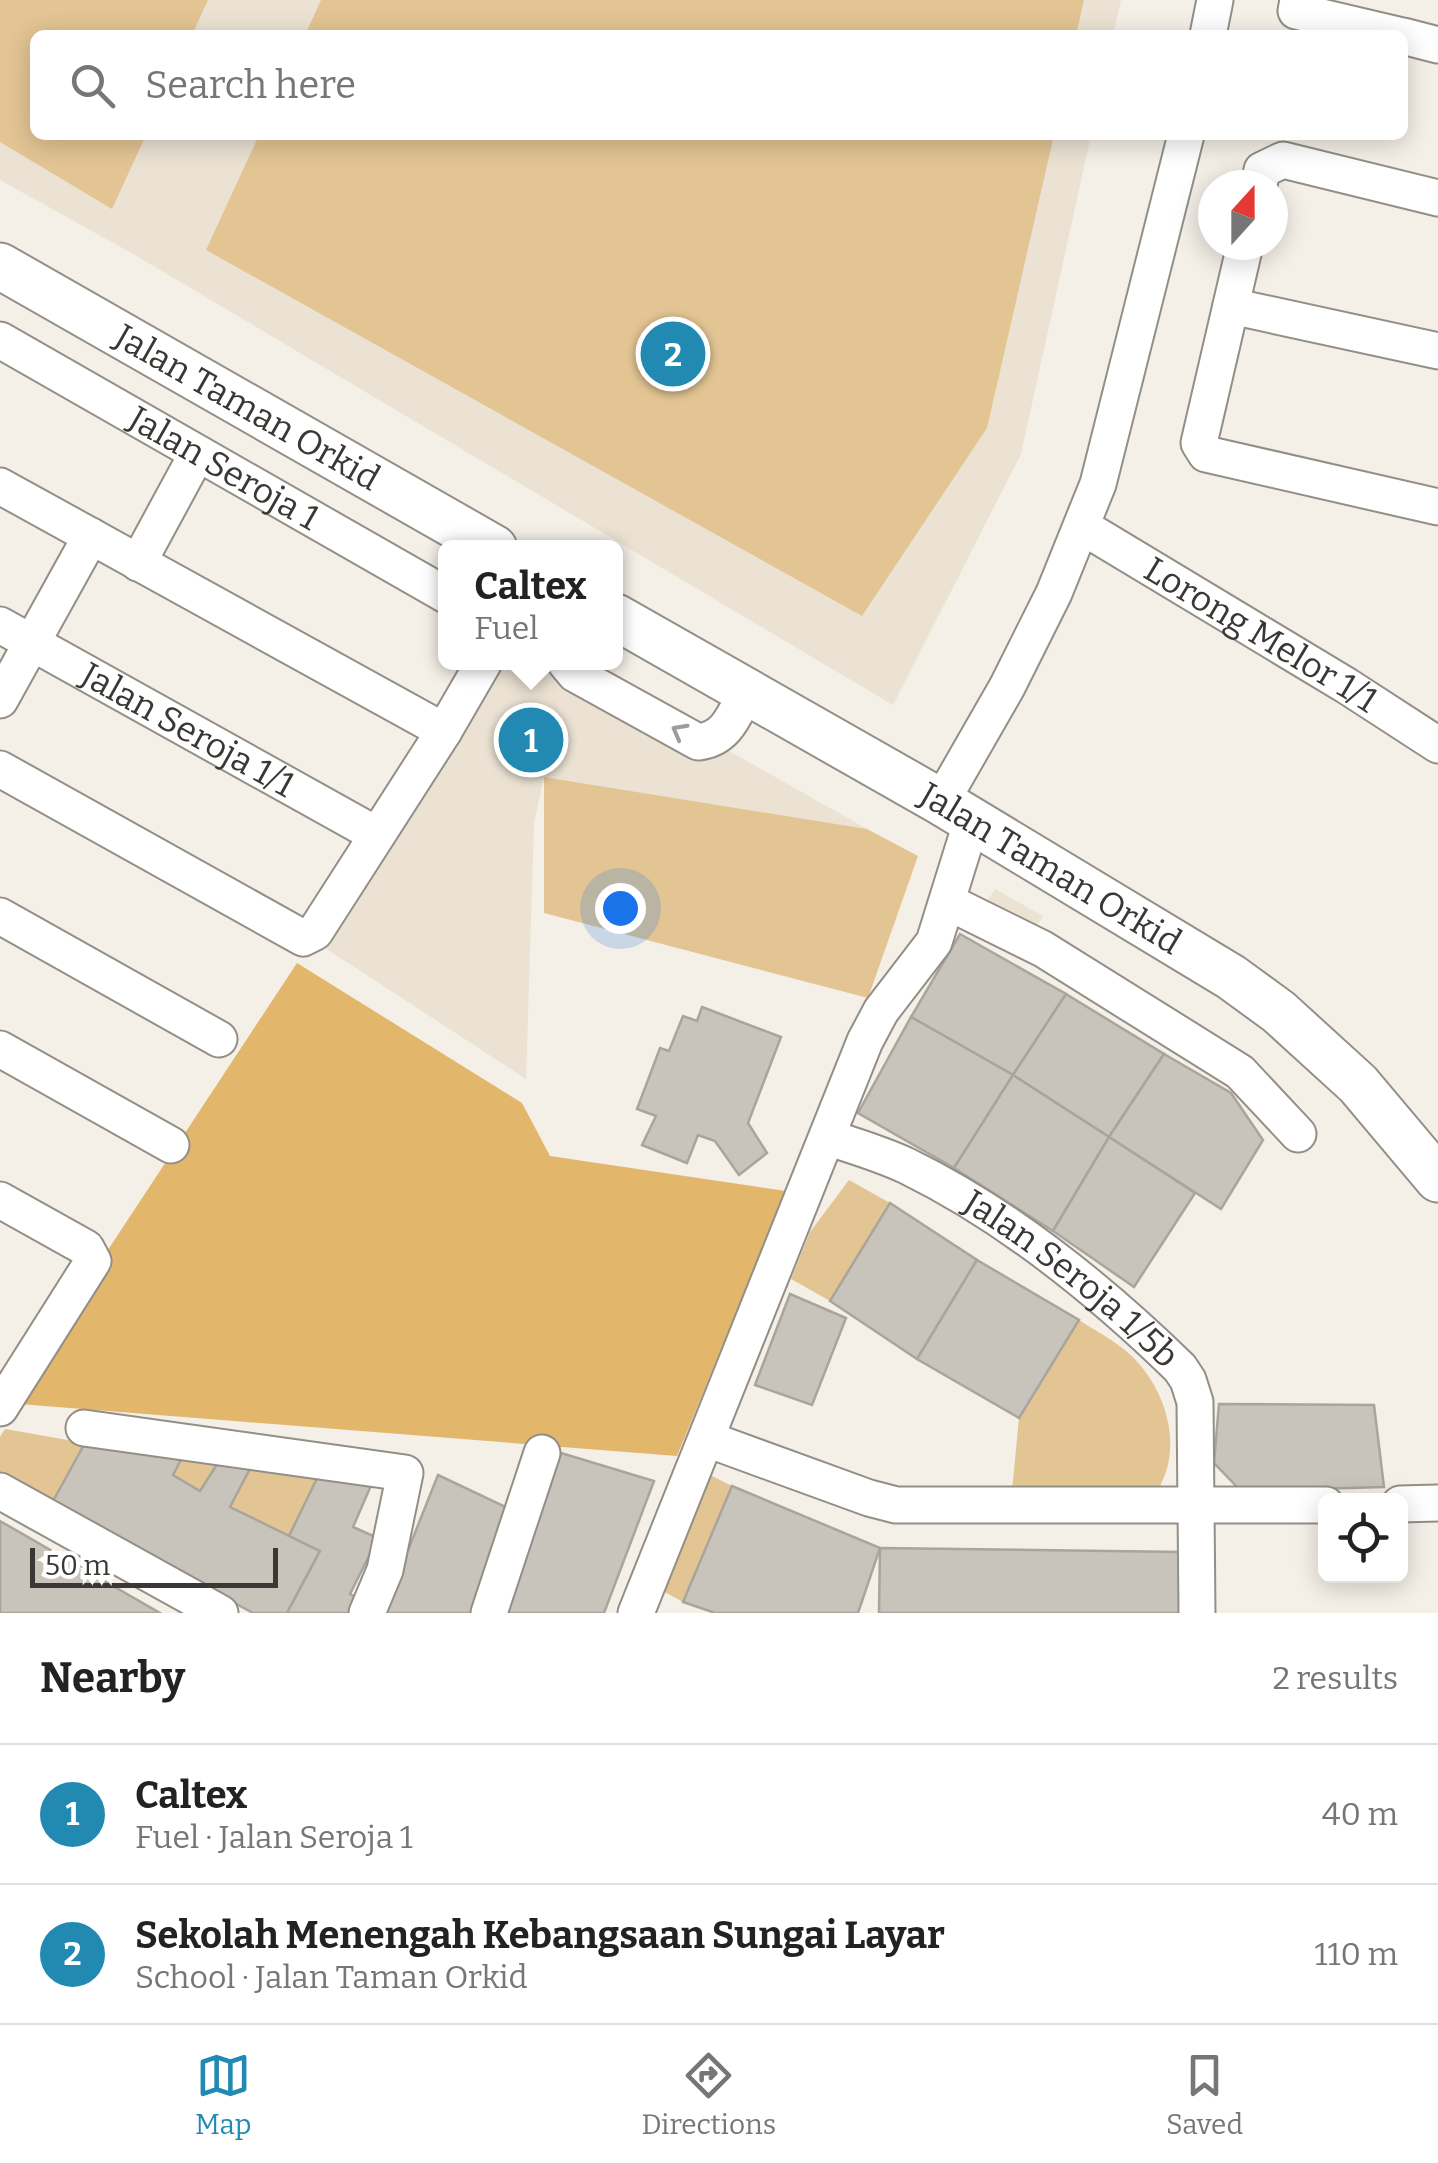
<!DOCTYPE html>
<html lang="en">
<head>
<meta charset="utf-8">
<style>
	:root { --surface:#fff; --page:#f2f2f2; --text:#222; --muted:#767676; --line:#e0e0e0; --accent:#228ab2 }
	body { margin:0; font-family:Bitter,serif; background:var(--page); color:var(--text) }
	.controls { position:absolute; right:30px; bottom:30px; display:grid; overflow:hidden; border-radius:15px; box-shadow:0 5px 25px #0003 }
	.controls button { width:90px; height:90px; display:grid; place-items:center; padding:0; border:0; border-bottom:2px solid var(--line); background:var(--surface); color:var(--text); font:50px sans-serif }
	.compass { position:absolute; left:1198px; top:170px; width:90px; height:90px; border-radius:50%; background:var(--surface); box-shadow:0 5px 25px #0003; rotate:21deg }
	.scale { position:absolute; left:30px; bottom:25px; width:248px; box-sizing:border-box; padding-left:10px; border:5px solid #3a3834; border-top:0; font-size:28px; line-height:35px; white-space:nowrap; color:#3a3834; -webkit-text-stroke:8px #fff; paint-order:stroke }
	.you { position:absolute; left:620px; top:908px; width:35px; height:35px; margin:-25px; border:8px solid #fff; border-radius:50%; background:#1a73e8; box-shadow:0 0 0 15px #1a73e833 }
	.badge { display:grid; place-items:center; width:65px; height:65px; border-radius:50%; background:var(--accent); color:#fff; font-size:32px; font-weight:700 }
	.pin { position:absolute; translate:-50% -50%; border:5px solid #fff; box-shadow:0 2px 10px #0006 }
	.popup { position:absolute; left:438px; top:540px; width:185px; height:130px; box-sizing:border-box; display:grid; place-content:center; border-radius:15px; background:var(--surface); filter:drop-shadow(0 2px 8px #0005); font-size:32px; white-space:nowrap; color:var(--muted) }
	.popup b { font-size:38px; color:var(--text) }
	.popup::after { content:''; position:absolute; left:50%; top:100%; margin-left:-20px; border:20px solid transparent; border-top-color:var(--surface) }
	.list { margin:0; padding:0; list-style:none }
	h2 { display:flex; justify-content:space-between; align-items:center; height:130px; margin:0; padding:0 40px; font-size:42px }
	h2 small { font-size:32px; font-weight:400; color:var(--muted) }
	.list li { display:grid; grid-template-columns:65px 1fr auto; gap:30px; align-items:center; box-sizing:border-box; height:140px; padding:0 40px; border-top:2px solid var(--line) }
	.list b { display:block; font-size:38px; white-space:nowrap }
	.list p { margin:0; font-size:32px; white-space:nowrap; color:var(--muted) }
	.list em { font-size:32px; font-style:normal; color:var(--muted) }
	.icon { flex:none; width:55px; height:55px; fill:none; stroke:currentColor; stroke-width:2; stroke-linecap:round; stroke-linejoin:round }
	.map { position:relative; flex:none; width:1438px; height:1613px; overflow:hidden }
	.search { position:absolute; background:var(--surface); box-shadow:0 5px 25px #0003; left:30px; right:30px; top:30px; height:110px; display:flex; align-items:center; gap:25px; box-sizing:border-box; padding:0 35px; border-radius:15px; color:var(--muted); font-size:38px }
	.sheet { height:410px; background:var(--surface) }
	nav { display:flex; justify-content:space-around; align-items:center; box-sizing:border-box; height:140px; border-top:2px solid var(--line); background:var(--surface); font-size:28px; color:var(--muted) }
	nav a { display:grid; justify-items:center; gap:5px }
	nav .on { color:var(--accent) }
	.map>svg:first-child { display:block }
	.built { fill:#ebe2d3 }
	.green { fill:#e3c594 }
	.forest { fill:#e2b76c }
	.building { fill:#c8c4bc; stroke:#a9a49c; stroke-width:2.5 }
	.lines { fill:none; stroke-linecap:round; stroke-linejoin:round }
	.minor-casing { stroke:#938f87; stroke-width:39 }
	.major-casing { stroke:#938f87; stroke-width:49 }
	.minor { stroke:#fff; stroke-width:35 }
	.major { stroke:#fff; stroke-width:45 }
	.oneway { stroke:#9c9c9a }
	.labels { text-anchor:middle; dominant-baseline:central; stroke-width:10; stroke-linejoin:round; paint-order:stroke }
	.street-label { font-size:35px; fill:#3a3834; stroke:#fff }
</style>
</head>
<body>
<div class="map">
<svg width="1438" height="1613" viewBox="0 0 1438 1613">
	<rect width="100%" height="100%" fill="#f4efe7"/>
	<g class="built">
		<polygon points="0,0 1121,0 1113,35 35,35 35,135 1091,135 1021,454 893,705 135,255 0,180"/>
		<polygon points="477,663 574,663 867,829 544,777 534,823 526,1079 313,940"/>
		<polygon points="995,889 1043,916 1030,934 983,908"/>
	</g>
	<g class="green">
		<polygon points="0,0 208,0 192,35 35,35 35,135 146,135 112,209 0,142"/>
		<polygon points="321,0 1084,0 1076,35 305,35"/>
		<polygon points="259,135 1054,135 987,428 862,616 206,250"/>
		<polygon points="544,777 867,829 918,856 868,998 544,913"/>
		<polygon points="849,1180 890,1203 830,1301 791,1279 810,1232"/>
		<path d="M1079 1320C1094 1330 1112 1339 1126 1351 1163 1382 1184 1441 1160 1486L1141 1491H1012L1019 1418Z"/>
		<polygon points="5,1429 85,1443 52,1503 0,1475 0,1437"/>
		<polygon points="184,1454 221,1458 200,1491 173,1475"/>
		<polygon points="253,1463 322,1468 289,1536 230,1507"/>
		<polygon points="710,1475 732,1486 683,1602 663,1591"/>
	</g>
	<polygon class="forest" points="297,963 522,1103 550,1156 786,1191 677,1456 7,1403"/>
	<g class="building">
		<polygon points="960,934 1066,994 1013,1075 911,1017"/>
		<polygon points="1066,994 1164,1054 1109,1137 1013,1075"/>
		<polygon points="702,1007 781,1037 748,1123 767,1153 739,1175 715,1141 698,1135 687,1163 642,1145 656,1116 637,1109 660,1048 669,1051 683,1016 697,1021"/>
		<polygon points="911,1017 1013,1075 954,1168 858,1113"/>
		<polygon points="1164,1054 1231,1093 1263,1140 1221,1209 1109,1137"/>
		<polygon points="1013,1075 1109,1137 1053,1231 954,1168"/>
		<polygon points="1109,1137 1195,1193 1134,1287 1053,1231"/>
		<polygon points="890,1203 977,1260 917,1359 830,1301"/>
		<polygon points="977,1260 1079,1320 1019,1418 917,1359"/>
		<polygon points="790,1294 846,1318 812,1405 755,1385"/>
		<polygon points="1219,1404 1374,1405 1384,1487 1241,1491 1214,1463"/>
		<polygon points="85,1443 184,1454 173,1475 200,1491 221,1458 253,1463 230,1507 320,1551 287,1613 253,1613 52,1503"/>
		<polygon points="561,1453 654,1481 604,1613 504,1613"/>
		<polygon points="322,1468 376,1474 353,1527 378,1538 350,1594 363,1601 358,1613 287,1613 320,1551 289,1536"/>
		<polygon points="438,1475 516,1512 477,1613 383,1613"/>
		<polygon points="732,1486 880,1548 858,1613 715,1613 683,1602"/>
		<polygon points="0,1521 160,1613 0,1613"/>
		<polygon points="880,1548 1182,1552 1183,1613 879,1613"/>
	</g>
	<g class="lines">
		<defs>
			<g id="minor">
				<polyline points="1298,0 1296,11 1398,35"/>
				<polyline points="1208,35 1215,0"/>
				<polyline points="1403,36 1438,45"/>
				<polyline points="1259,185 1262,170 1283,160 1438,198"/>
				<polyline points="1245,245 1199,443 1206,454 1438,507"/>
				<polyline points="1231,306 1438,351"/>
				<path id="s1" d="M0 340 446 595"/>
				<polyline points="0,486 444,731"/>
				<path id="s2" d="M1083 527 1347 686 1438 745"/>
				<polyline points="138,563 197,454"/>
				<path id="s3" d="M0 625 377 835"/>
				<path d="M565 662 575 674 698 742C727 739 734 715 747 691"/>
				<polyline points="0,700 91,536"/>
				<polyline points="0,769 303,938 315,932 444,731 484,662"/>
				<polyline points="941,802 1007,687 1054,593 1098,484 1186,135"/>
				<polyline points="948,902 1043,949 1240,1072 1298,1134"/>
				<polyline points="0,916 219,1039"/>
				<polyline points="0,1049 171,1145"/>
				<path id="s4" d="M827 1137C854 1146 882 1154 907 1166 1009 1216 1099 1289 1180 1368L1188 1380 1195 1402 1197 1613"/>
				<polyline points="0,1200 86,1248 93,1261 0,1408"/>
				<polyline points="84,1428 405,1473 385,1570 367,1613"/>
				<polyline points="707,1439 869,1498 896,1505 1326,1505"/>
				<polyline points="0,1491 220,1613"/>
				<polyline points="1400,1504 1438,1503"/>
				<polyline points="489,1613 542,1453"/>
				<polyline points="636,1613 865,1041 881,1011 934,942 972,820"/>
			</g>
			<g id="major">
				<path id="s5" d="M0 266 494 548"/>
				<path id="s6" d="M616 617 941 802 1231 977 1279 1012 1358 1084 1438 1179"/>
			</g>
		</defs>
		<use href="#minor" class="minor-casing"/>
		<use href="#major" class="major-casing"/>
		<use href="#minor" class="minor"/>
		<use href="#major" class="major"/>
	</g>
	<defs><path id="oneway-chevron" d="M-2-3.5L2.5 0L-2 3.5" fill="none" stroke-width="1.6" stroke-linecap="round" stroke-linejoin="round" transform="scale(2.5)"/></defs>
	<use class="oneway" href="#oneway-chevron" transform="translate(679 731) rotate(-151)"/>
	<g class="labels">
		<g class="street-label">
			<text stroke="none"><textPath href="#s5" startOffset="285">Jalan Taman Orkid</textPath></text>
			<text stroke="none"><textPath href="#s1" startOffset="258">Jalan Seroja 1</textPath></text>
			<text stroke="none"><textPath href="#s2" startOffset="208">Lorong Melor 1/1</textPath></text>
			<text stroke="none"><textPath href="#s3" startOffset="215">Jalan Seroja 1/1</textPath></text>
			<text stroke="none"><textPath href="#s6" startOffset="502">Jalan Taman Orkid</textPath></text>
			<text stroke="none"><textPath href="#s4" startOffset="285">Jalan Seroja 1/5b</textPath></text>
		</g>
	</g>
</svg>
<div class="controls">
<button><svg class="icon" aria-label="locate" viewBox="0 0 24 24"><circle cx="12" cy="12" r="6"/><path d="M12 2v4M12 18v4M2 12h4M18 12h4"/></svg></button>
</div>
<svg class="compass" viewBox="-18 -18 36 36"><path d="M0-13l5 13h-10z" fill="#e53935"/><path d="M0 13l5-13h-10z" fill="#767676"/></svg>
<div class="scale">50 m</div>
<div class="you"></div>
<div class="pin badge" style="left:531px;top:740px">1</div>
<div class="popup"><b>Caltex</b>Fuel</div>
<div class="pin badge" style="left:673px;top:354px">2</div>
<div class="search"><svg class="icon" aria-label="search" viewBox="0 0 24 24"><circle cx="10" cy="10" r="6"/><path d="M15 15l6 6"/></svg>Search here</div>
</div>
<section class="sheet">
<h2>Nearby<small>2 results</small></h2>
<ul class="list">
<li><span class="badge">1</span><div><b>Caltex</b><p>Fuel · Jalan Seroja 1</p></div><em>40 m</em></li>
<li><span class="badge">2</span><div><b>Sekolah Menengah Kebangsaan Sungai Layar</b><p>School · Jalan Taman Orkid</p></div><em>110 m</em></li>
</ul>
</section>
<nav>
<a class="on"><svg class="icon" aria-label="map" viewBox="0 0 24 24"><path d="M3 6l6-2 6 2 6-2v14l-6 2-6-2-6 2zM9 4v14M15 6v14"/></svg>Map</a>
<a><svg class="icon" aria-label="directions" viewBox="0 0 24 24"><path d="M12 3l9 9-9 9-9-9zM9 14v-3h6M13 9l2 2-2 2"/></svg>Directions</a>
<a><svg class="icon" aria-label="saved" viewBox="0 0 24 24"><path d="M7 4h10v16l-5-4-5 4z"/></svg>Saved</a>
</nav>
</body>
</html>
